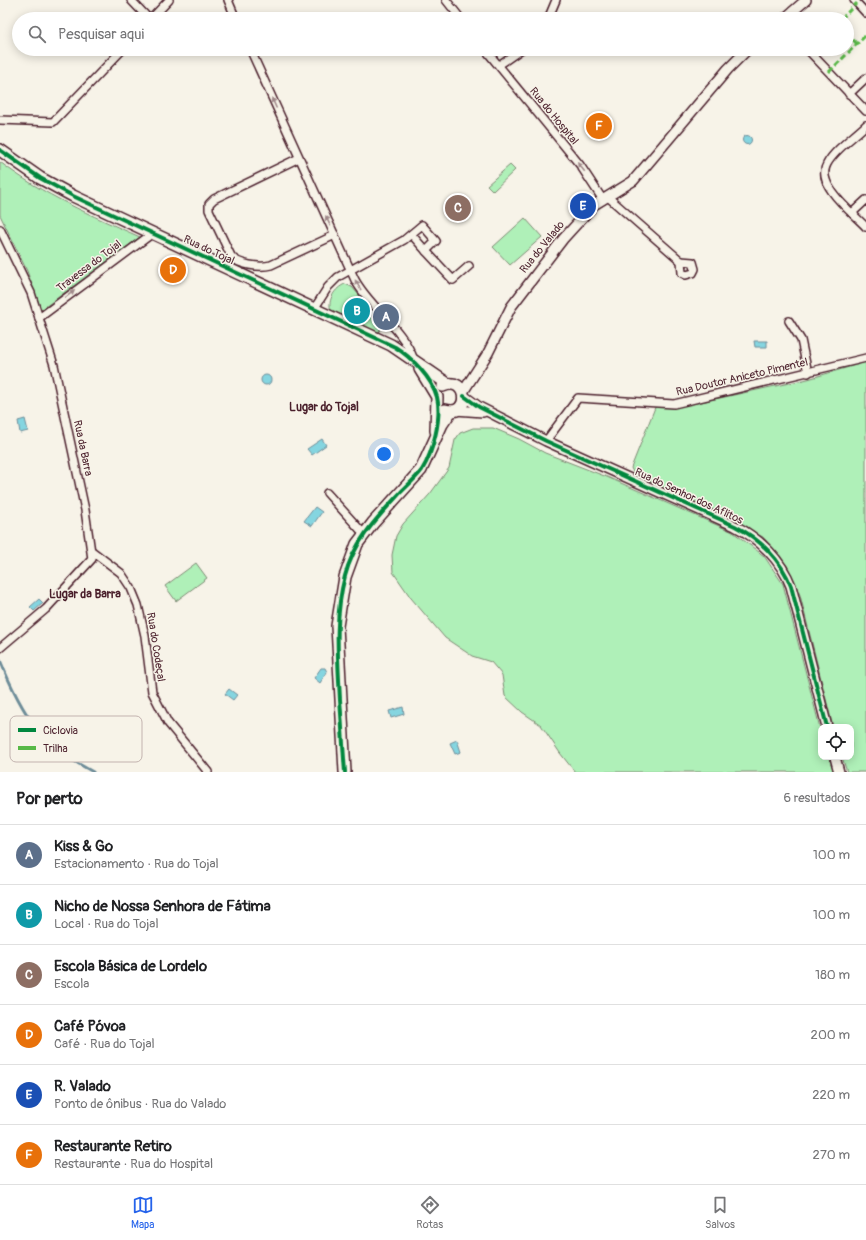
<!DOCTYPE html>
<html lang="pt">
<head>
<meta charset="utf-8">
<style>
	:root { --surface:#fff; --page:#f6f6f6; --text:#202124; --muted:#757577; --line:#e0e0e0; --accent:#2563eb }
	body { margin:0; font-family:Pangolin,sans-serif; background:var(--page); color:var(--text) }
	.controls { position:absolute; right:12px; bottom:12px; display:grid; overflow:hidden; border-radius:8px; box-shadow:0 2px 10px #0003 }
	.controls button { width:36px; height:36px; display:grid; place-items:center; padding:0; border:0; border-bottom:1px solid var(--line); background:var(--surface); color:var(--text); font:20px sans-serif }
	.you { position:absolute; left:384px; top:454px; width:14px; height:14px; margin:-10px; border:3px solid #fff; border-radius:50%; background:#1a73e8; box-shadow:0 0 0 6px #1a73e833 }
	.badge { display:grid; place-items:center; width:26px; height:26px; border-radius:50%; background:var(--accent); color:#fff; font-size:13px; font-weight:700 }
	.pin { position:absolute; translate:-50% -50%; border:2px solid #fff; box-shadow:0 1px 4px #0006 }
	.list { margin:0; padding:0; list-style:none }
	h2 { display:flex; justify-content:space-between; align-items:center; height:52px; margin:0; padding:0 16px; font-size:17px }
	h2 small { font-size:13px; font-weight:400; color:var(--muted) }
	.list li { display:grid; grid-template-columns:26px 1fr auto; gap:12px; align-items:center; box-sizing:border-box; height:60px; padding:0 16px; border-top:1px solid var(--line) }
	.list b { display:block; font-size:15px; white-space:nowrap }
	.list p { margin:0; font-size:13px; white-space:nowrap; color:var(--muted) }
	.list em { font-size:13px; font-style:normal; color:var(--muted) }
	.icon { flex:none; width:22px; height:22px; fill:none; stroke:currentColor; stroke-width:2; stroke-linecap:round; stroke-linejoin:round }
	.map { position:relative; flex:none; width:866px; height:772px; overflow:hidden }
	.search { position:absolute; background:var(--surface); box-shadow:0 2px 10px #0003; left:12px; right:12px; top:12px; height:44px; display:flex; align-items:center; gap:10px; box-sizing:border-box; padding:0 14px; border-radius:22px; color:var(--muted); font-size:15px }
	.sheet { height:412px; background:var(--surface) }
	nav { display:flex; justify-content:space-around; align-items:center; box-sizing:border-box; height:56px; border-top:1px solid var(--line); background:var(--surface); font-size:11px; color:var(--muted) }
	nav a { display:grid; justify-items:center; gap:2px }
	nav .on { color:var(--accent) }
	.map>svg:first-child { display:block }
	.green { fill:#aff0b8; stroke:#7c8872 }
	.water { fill:#85d5e0; stroke:#6d8c98 }
	.lines { fill:none; stroke-linecap:round; stroke-linejoin:round }
	.stream { stroke:#6d8c98; stroke-width:3 }
	.minor-casing { stroke:#4a1f2b; stroke-width:10 }
	.tertiary-casing { stroke:#4a1f2b; stroke-width:12 }
	.secondary-casing { stroke:#4a1f2b; stroke-width:14 }
	.minor { stroke:#f7f3e8; stroke-width:7 }
	.tertiary { stroke:#f7f3e8; stroke-width:9 }
	.secondary { stroke:#f7f3e8; stroke-width:11 }
	.quiet { stroke:#58b947; stroke-width:3; stroke-dasharray:6 3; stroke-linecap:butt }
	.cycleway-casing { stroke:#f7f3e8; stroke-width:6 }
	.cycleway { stroke:#00873e; stroke-width:4 }
	.oneway { fill:#a0898a }
	.labels { text-anchor:middle; dominant-baseline:central; stroke-width:3; stroke-linejoin:round; paint-order:stroke }
	.street-label { font-size:11px; fill:#4a1f2b; stroke:#f7f3e8 }
	.neighbourhood-label { font-size:12px; font-weight:bold; fill:#4a1f2b; stroke:#f7f3e8 }
	.key { fill:#f7f3e8; stroke:#c3b3af; stroke-width:1 }
	.key-label { font-size:11px; fill:#4a1f2b }
</style>
</head>
<body>
<div class="map">
<svg width="866" height="772" viewBox="0 0 866 772">
	<rect width="100%" height="100%" fill="#f7f3e8"/>
	<filter id="ink" filterUnits="userSpaceOnUse"><feTurbulence type="fractalNoise" baseFrequency=".025" numOctaves="2"/><feDisplacementMap in="SourceGraphic" scale="8" xChannelSelector="R" yChannelSelector="G"/><feConvolveMatrix kernelMatrix="1 2 1 2 8 2 1 2 1" color-interpolation-filters="sRGB"/></filter>
	<g filter="url(#ink)">
		<g class="green">
			<path d="M0 162C43 195 91 215 140 237L41 310 27 271 0 215Z"/>
			<polygon points="510,165 515,170 493,191 487,185"/>
			<polygon points="525,218 542,237 510,265 493,247"/>
			<path d="M345 284 352 287 384 324 377 334 331 311C327 300 335 288 345 284Z"/>
			<polygon points="866,362 866,772 847,772 842,757 851,757 851,727 833,727 800,595 787,566 763,537 635,476 631,468 656,405 675,406 692,404 808,379"/>
			<polygon points="473,428 493,428 519,439 545,453 607,477 733,532 764,556 783,584 821,732 821,757 829,757 834,772 575,772 560,753 541,725 522,712 505,696 502,675 491,662 472,656 445,638 411,598 393,572 392,555 396,536 403,524 430,494 449,468 455,440 460,433"/>
			<polygon points="196,563 207,578 176,601 165,586"/>
		</g>
		<g class="water">
			<circle cx="747" cy="140" r="4.5"/>
			<polygon points="754,341 767,341 767,347 755,347"/>
			<circle cx="266" cy="380" r="5"/>
			<polygon points="25,419 28,431 20,433 18,421"/>
			<polygon points="322,439 326,445 312,455 307,449"/>
			<polygon points="315,507 322,512 312,526 304,521"/>
			<polygon points="39,599 43,603 34,611 30,607"/>
			<polygon points="321,668 325,668 327,672 320,683 314,678"/>
			<polygon points="229,689 237,695 233,700 225,694"/>
			<polygon points="403,707 404,714 391,718 389,711"/>
			<polygon points="457,740 461,752 455,754 450,743"/>
		</g>
		<g class="lines">
			<path class="stream" d="M0 660C22 714 40 744 93 772"/>
			<defs>
				<g id="minor">
					<polyline points="131,0 149,19"/>
					<polyline points="228,0 236,19"/>
					<polyline points="446,0 461,19"/>
					<polyline points="854,0 866,13"/>
					<polyline points="151,19 169,0"/>
					<polyline points="548,19 556,0"/>
					<path d="M250 49 355 280C371 309 403 328 414 360"/>
					<polyline points="485,49 580,165 603,200"/>
					<polyline points="807,49 866,111"/>
					<polyline points="499,65 522,49"/>
					<polyline points="849,94 866,78"/>
					<polyline points="0,120 53,122 123,49"/>
					<path d="M866 125C855 136 834 150 827 164 815 185 853 213 866 227"/>
					<path d="M299 158 214 199 209 204V210L231 256C238 265 260 268 271 265L335 235"/>
					<polyline points="608,197 681,261"/>
					<polyline points="852,213 866,200"/>
					<polyline points="0,229 31,293 54,365 85,510 92,559 46,609 0,648"/>
					<polyline points="426,251 453,280 469,266"/>
					<polygon points="681,261 693,262 695,269 693,273 686,275 682,273"/>
					<polyline points="314,309 328,287 338,277 404,240 422,225 436,241 426,251 411,234"/>
					<polyline points="39,318 153,233"/>
					<polyline points="789,321 801,340 808,373"/>
					<polyline points="546,441 578,398 674,404 866,358"/>
					<polyline points="327,493 364,534"/>
					<polyline points="92,551 121,573 131,588 138,605 145,636 152,692 168,723 208,772"/>
				</g>
				<g id="tertiary">
					<polyline points="784,19 806,0"/>
					<polyline points="463,392 488,353 511,307 563,239 594,205 633,181 728,69 748,49"/>
					<path d="M464 396 479 407 546 441 735 526C760 539 781 560 791 586L827 727"/>
					<polyline points="455,410 483,412"/>
					<polyline points="835,757 839,772"/>
				</g>
				<g id="secondary">
					<polyline points="0,150 40,178 73,196 391,345 448,384"/>
					<polyline points="420,369 437,397 436,431"/>
					<path d="M443 386C468 374 472 418 445 410"/>
					<polyline points="345,772 337,626 345,577 357,544 373,523 421,470 442,424 451,411"/>
				</g>
			</defs>
			<use href="#minor" class="minor-casing"/>
			<use href="#tertiary" class="tertiary-casing"/>
			<use href="#secondary" class="secondary-casing"/>
			<use href="#minor" class="minor"/>
			<use href="#tertiary" class="tertiary"/>
			<use href="#secondary" class="secondary"/>
			<g class="quiet">
				<polyline points="827,19 831,16 834,19"/>
				<polyline points="841,19 857,3"/>
				<polyline points="847,33 857,44"/>
				<polyline points="829,72 866,35"/>
			</g>
			<defs>
				<g id="cycleway">
					<path d="M0 150 40 178 73 196 395 347C411 357 432 378 437 397 442 418 433 452 422 470 416 478 408 485 401 492 377 518 354 541 345 576 334 617 338 658 340 700 342 724 343 748 345 772"/>
					<path d="M464 396 479 407 546 441 735 526C760 539 781 560 791 586L827 727"/>
				</g>
			</defs>
			<use href="#cycleway" class="cycleway-casing"/>
			<use href="#cycleway" class="cycleway"/>
		</g>
		<defs><path id="oneway-solid" d="M-6-.8H1V-3.2L6.5 0L1 3.2V.8H-6Z"/></defs>
		<g class="oneway">
			<use href="#oneway-solid" transform="translate(274 103) rotate(-114)"/>
			<use href="#oneway-solid" transform="translate(581 167) rotate(-128)"/>
			<use href="#oneway-solid" transform="translate(328 221) rotate(-115)"/>
			<use href="#oneway-solid" transform="translate(358 285) rotate(-120)"/>
			<use href="#oneway-solid" transform="translate(70 294) rotate(-37)"/>
		</g>
	</g>
	<g class="labels">
		<g class="street-label">
			<text transform="translate(554 116) rotate(51)">Rua do Hospital</text>
			<text transform="translate(542 247) rotate(-51)">Rua do Valado</text>
			<text transform="translate(209 250) rotate(25)">Rua do Tojal</text>
			<text transform="translate(89 266) rotate(-37)">Travessa do Tojal</text>
			<text transform="translate(742 377) rotate(-13)">Rua Doutor Aniceto Pimentel</text>
			<text transform="translate(83 448) rotate(78)">Rua da Barra</text>
			<text transform="translate(689 496) rotate(25)">Rua do Senhor dos Aflitos</text>
			<text transform="translate(156 647) rotate(81)">Rua do Codeçal</text>
		</g>
		<g class="neighbourhood-label">
			<text x="324" y="407">Lugar do Tojal</text>
			<text x="85" y="594">Lugar da Barra</text>
		</g>
	</g>
	<rect x="10" y="716" width="132" height="46" rx="6" class="key"/>
	<rect x="18" y="728" width="18" height="4" fill="#00873e"/>
	<rect x="18" y="746" width="18" height="4" fill="#58b947"/>
	<g class="key-label">
		<text x="43" y="734">Ciclovia</text>
		<text x="43" y="752">Trilha</text>
	</g>
</svg>
<div class="controls">
<button><svg class="icon" aria-label="locate" viewBox="0 0 24 24"><circle cx="12" cy="12" r="6"/><path d="M12 2v4M12 18v4M2 12h4M18 12h4"/></svg></button>
</div>
<div class="you"></div>
<div class="pin badge" style="left:386px;top:317px;background:#5c6f8a">A</div>
<div class="pin badge" style="left:357px;top:311px;background:#0f9aa8">B</div>
<div class="pin badge" style="left:458px;top:208px;background:#8d6e63">C</div>
<div class="pin badge" style="left:173px;top:270px;background:#e8710a">D</div>
<div class="pin badge" style="left:583px;top:206px;background:#1a4fb4">E</div>
<div class="pin badge" style="left:599px;top:126px;background:#e8710a">F</div>
<div class="search"><svg class="icon" aria-label="search" viewBox="0 0 24 24"><circle cx="10" cy="10" r="6"/><path d="M15 15l6 6"/></svg>Pesquisar aqui</div>
</div>
<section class="sheet">
<h2>Por perto<small>6 resultados</small></h2>
<ul class="list">
<li><span class="badge" style="background:#5c6f8a">A</span><div><b>Kiss &amp; Go</b><p>Estacionamento · Rua do Tojal</p></div><em>100 m</em></li>
<li><span class="badge" style="background:#0f9aa8">B</span><div><b>Nicho de Nossa Senhora de Fátima</b><p>Local · Rua do Tojal</p></div><em>100 m</em></li>
<li><span class="badge" style="background:#8d6e63">C</span><div><b>Escola Básica de Lordelo</b><p>Escola</p></div><em>180 m</em></li>
<li><span class="badge" style="background:#e8710a">D</span><div><b>Café Póvoa</b><p>Café · Rua do Tojal</p></div><em>200 m</em></li>
<li><span class="badge" style="background:#1a4fb4">E</span><div><b>R. Valado</b><p>Ponto de ônibus · Rua do Valado</p></div><em>220 m</em></li>
<li><span class="badge" style="background:#e8710a">F</span><div><b>Restaurante Retiro</b><p>Restaurante · Rua do Hospital</p></div><em>270 m</em></li>
</ul>
</section>
<nav>
<a class="on"><svg class="icon" aria-label="map" viewBox="0 0 24 24"><path d="M3 6l6-2 6 2 6-2v14l-6 2-6-2-6 2zM9 4v14M15 6v14"/></svg>Mapa</a>
<a><svg class="icon" aria-label="directions" viewBox="0 0 24 24"><path d="M12 3l9 9-9 9-9-9zM9 14v-3h6M13 9l2 2-2 2"/></svg>Rotas</a>
<a><svg class="icon" aria-label="saved" viewBox="0 0 24 24"><path d="M7 4h10v16l-5-4-5 4z"/></svg>Salvos</a>
</nav>
</body>
</html>
